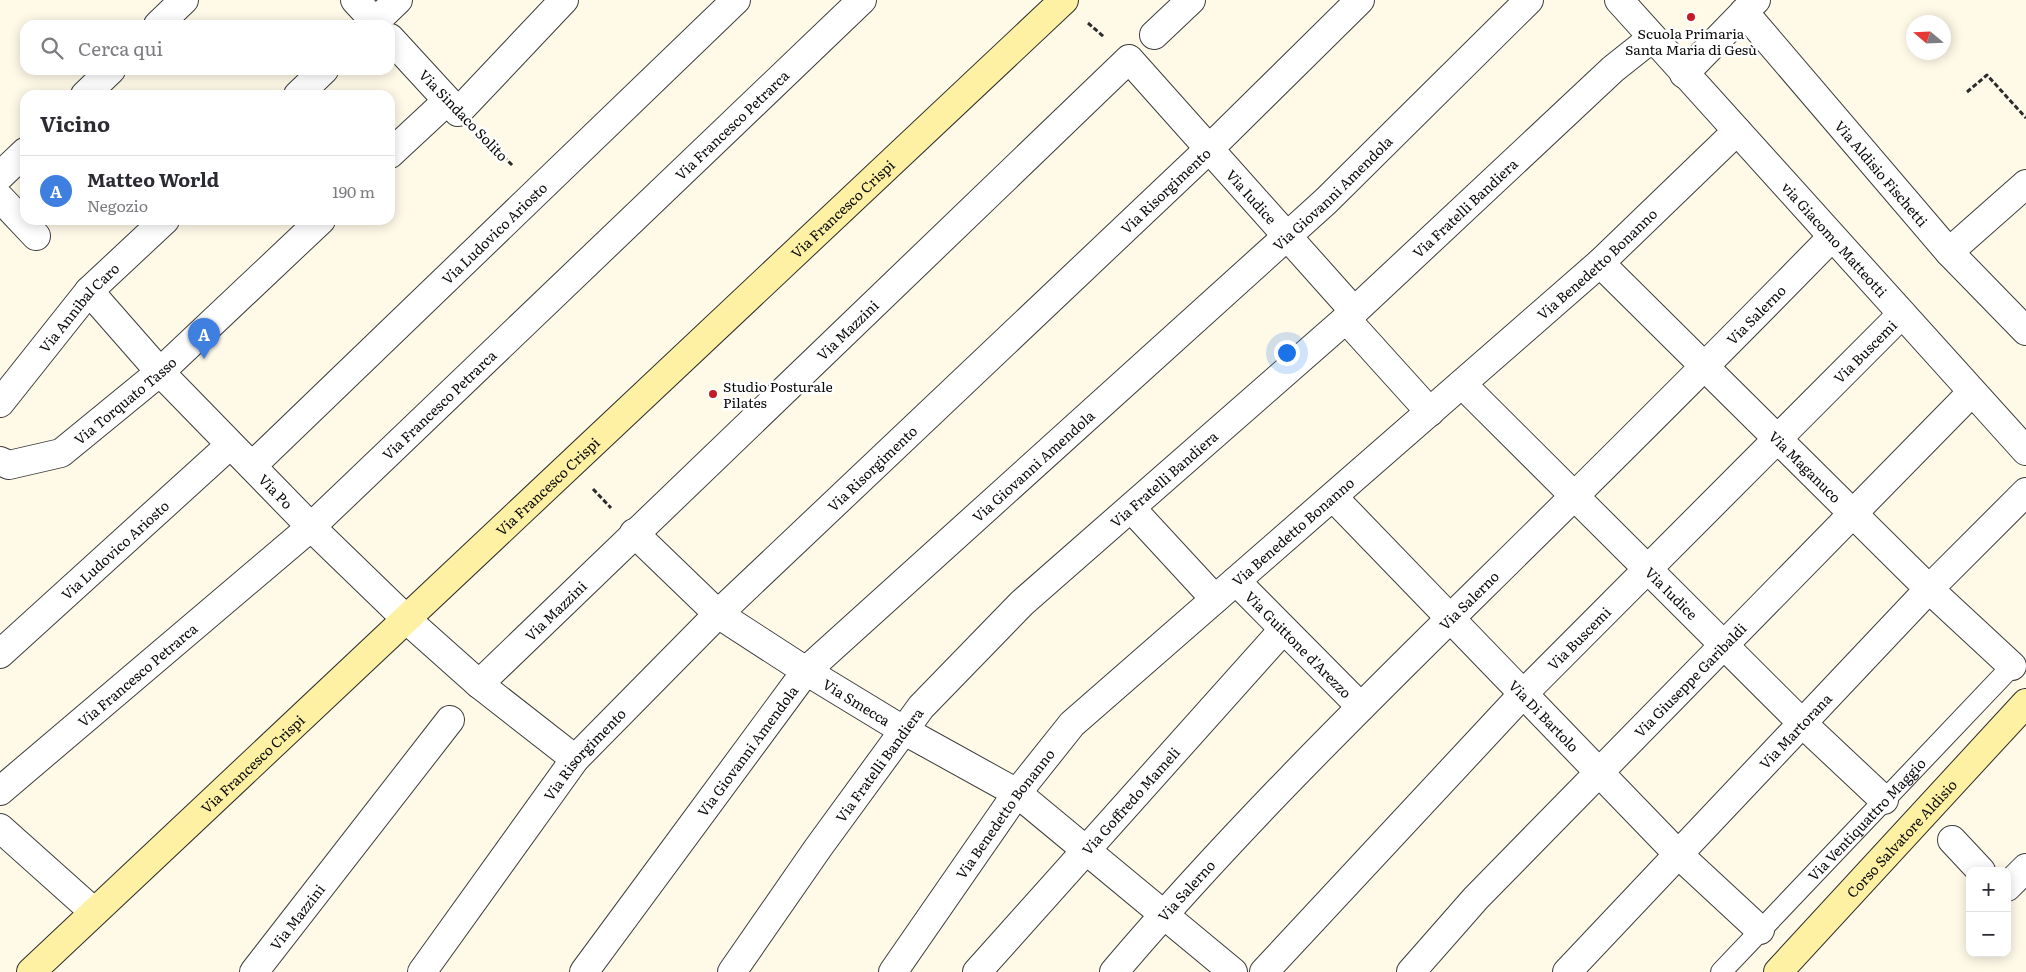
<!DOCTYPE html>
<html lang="it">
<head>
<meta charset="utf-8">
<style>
	:root { --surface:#fff; --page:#f7f7f7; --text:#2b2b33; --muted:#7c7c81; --line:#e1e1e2; --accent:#c31a29 }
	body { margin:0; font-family:Literata,serif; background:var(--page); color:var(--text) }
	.controls { position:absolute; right:15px; bottom:15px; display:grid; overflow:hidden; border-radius:10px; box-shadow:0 2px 12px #0003 }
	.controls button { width:45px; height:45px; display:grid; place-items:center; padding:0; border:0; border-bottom:1px solid var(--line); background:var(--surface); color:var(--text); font:25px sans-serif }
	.compass { position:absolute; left:1906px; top:15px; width:45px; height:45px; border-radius:50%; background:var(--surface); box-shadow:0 2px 12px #0003; rotate:289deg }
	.you { position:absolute; left:1286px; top:352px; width:18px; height:18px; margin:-12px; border:4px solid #fff; border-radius:50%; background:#1a73e8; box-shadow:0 0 0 8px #1a73e833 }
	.badge { display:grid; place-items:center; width:32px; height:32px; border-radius:50%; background:var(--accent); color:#fff; font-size:16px; font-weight:700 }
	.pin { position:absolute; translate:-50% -41px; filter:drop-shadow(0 1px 2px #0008) }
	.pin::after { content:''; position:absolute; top:26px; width:18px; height:15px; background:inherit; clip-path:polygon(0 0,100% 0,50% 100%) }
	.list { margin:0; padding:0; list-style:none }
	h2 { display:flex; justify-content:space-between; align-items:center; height:65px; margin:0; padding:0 20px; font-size:21px }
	h2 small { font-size:16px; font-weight:400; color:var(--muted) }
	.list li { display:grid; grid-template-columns:32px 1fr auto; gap:15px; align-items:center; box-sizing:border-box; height:70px; padding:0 20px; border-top:1px solid var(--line) }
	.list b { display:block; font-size:19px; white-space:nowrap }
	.list p { margin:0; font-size:16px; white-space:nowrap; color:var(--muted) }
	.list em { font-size:16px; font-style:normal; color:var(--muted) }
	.icon { flex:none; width:28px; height:28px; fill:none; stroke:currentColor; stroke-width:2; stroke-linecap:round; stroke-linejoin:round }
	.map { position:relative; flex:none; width:2026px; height:972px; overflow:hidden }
	.search { position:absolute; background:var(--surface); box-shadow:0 2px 12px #0003; left:20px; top:20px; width:375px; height:55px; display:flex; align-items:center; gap:12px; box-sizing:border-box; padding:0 18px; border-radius:15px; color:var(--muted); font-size:19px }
	.panel { position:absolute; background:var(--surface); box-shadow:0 2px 12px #0003; left:20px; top:90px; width:375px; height:135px; border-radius:15px }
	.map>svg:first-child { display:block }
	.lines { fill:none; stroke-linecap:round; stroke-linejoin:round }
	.lane-casing { stroke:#3d3d3d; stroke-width:22 }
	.street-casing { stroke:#3d3d3d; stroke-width:30 }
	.secondary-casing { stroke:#2c2c2c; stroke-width:30 }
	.path { stroke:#2c2c2c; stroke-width:3; stroke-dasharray:5 2.5; stroke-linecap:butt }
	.lane { stroke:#fff; stroke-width:20 }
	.street { stroke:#fff; stroke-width:28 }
	.secondary { stroke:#fff1a3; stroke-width:28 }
	.poi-dot { fill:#c31a29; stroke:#fff; stroke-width:2 }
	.labels { text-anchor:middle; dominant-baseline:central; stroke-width:5; stroke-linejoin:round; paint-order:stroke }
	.poi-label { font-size:14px; fill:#0a0a0a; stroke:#fff }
	.street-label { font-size:14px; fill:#0a0a0a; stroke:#fff }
</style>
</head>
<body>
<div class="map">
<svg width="2026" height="972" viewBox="0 0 2026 972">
	<rect width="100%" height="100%" fill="#fff9e8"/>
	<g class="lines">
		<defs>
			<g id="lane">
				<path id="s1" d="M1721 972 2012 666"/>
			</g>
			<g id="street">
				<polyline points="355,0 378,25"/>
				<path id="s2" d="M1619 0 2026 451"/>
				<path id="s3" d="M1744 12 1949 252 2026 331"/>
				<polyline points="158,25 184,0"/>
				<polyline points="372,25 398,0"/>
				<polyline points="1154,35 1191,0"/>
				<polyline points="390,38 458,112 564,0"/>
				<polyline points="1684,74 1756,0"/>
				<polyline points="85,95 111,70"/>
				<polyline points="298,95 324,70"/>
				<polyline points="390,154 447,101"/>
				<polyline points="0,176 25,152"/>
				<polyline points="0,198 36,236"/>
				<polyline points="1949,252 2026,184"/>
				<path id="s4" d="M1600 263 1929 589 2012 666"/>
				<path id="s5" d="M89 291 160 372 311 527 406 619 479 684 575 759"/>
				<polyline points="1346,319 1430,412"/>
				<path id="s6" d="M1462 384 1802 723 1884 800"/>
				<path id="s7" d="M0 403 89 291 165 220"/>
				<path id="s8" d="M0 461 9 465 61 453 160 372 321 220"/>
				<path id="s9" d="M252 466 736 0"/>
				<path id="s10" d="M1333 497 1678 854 1760 930"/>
				<polyline points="1131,508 1215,599"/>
				<path id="s11" d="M634 533 718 614 806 671 903 730 1017 793 1233 972"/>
				<path id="s12" d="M1236 581 1361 707"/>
				<path id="s13" d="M0 654 230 445"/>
				<path id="s14" d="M479 684 1129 59 1354 311"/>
				<path id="s15" d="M0 791 311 527 862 0"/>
				<polyline points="0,828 94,912"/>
				<polyline points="1952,840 1981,871"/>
				<polyline points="2007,887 2026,868"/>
				<path id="s16" d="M254 972 450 720"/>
				<path id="s17" d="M422 972 575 759 718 614 1209 149 1360 0"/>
				<path id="s18" d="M584 972 806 671 1326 201 1529 0"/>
				<path id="s19" d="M732 972 818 848 921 707 1022 603 1346 319 1613 69 1652 38"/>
				<path id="s20" d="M893 972 1017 793 1072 724 1600 263 1737 131"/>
				<path id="s21" d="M977 972 1283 630"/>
				<path id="s22" d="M1114 972C1228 838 1353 714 1478 591 1597 474 1716 356 1832 237"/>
				<path id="s23" d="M1264 972 1523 694 1902 314"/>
				<path id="s24" d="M1411 972 1476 898 1972 392"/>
				<path id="s25" d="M1567 972 1929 589 2026 492"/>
			</g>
			<g id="secondary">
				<path id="s26" d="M31 972 1064 0"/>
				<path id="s27" d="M1778 972 2026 703"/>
			</g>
		</defs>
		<use href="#lane" class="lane-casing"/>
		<use href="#street" class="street-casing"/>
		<use href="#secondary" class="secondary-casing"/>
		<g class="path">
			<polyline points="1088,23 1104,37"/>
			<polyline points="1967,92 1987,75 2026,118"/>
			<polyline points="482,135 513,166"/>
			<polyline points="593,489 611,508"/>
		</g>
		<use href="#lane" class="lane"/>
		<use href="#street" class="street"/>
		<use href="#secondary" class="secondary"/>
	</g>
	<g class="poi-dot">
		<circle cx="1691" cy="17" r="5"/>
		<circle cx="713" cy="394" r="5"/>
	</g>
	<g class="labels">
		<g class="poi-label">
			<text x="1691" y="33">Scuola Primaria<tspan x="1691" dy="16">Santa Maria di Gesù</tspan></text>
			<text x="723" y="386" text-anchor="start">Studio Posturale<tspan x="723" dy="16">Pilates</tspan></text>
		</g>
		<g class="street-label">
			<text transform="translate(464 115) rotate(46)">Via Sindaco Solito</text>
			<text stroke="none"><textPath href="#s15" startOffset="990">Via Francesco Petrarca</textPath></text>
			<text stroke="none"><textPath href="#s3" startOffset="212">Via Aldisio Fischetti</textPath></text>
			<text stroke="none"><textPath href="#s17" startOffset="1082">Via Risorgimento</textPath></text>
			<text stroke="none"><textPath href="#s18" startOffset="1085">Via Giovanni Amendola</textPath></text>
			<text stroke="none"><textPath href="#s14" startOffset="1086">Via Iudice</textPath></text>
			<text stroke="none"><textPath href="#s19" startOffset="1064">Via Fratelli Bandiera</textPath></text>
			<text stroke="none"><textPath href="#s26" startOffset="1114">Via Francesco Crispi</textPath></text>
			<text stroke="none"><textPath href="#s9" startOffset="336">Via Ludovico Ariosto</textPath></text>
			<text stroke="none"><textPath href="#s2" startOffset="322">via Giacomo Matteotti</textPath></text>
			<text stroke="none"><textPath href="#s20" startOffset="1004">Via Benedetto Bonanno</textPath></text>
			<text stroke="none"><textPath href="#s7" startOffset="124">Via Annibal Caro</textPath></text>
			<text stroke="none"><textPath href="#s22" startOffset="919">Via Salerno</textPath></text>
			<text stroke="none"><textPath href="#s14" startOffset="511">Via Mazzini</textPath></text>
			<text stroke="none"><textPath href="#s23" startOffset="864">Via Buscemi</textPath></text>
			<text stroke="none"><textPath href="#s8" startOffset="146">Via Torquato Tasso</textPath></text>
			<text stroke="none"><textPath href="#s15" startOffset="585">Via Francesco Petrarca</textPath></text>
			<text stroke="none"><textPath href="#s18" startOffset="680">Via Giovanni Amendola</textPath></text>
			<text stroke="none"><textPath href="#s4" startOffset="289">Via Maganuco</textPath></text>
			<text stroke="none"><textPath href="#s17" startOffset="678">Via Risorgimento</textPath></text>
			<text stroke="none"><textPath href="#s19" startOffset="659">Via Fratelli Bandiera</textPath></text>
			<text stroke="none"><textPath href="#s26" startOffset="709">Via Francesco Crispi</textPath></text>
			<text stroke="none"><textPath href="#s5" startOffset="274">Via Po</textPath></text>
			<text stroke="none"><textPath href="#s20" startOffset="599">Via Benedetto Bonanno</textPath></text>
			<text stroke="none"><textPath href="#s13" startOffset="155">Via Ludovico Ariosto</textPath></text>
			<text stroke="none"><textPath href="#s6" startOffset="296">Via Iudice</textPath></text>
			<text stroke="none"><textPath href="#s22" startOffset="514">Via Salerno</textPath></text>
			<text stroke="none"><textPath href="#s14" startOffset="106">Via Mazzini</textPath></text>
			<text stroke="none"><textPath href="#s23" startOffset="459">Via Buscemi</textPath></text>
			<text stroke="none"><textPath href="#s12" startOffset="89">Via Guittone d'Arezzo</textPath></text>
			<text stroke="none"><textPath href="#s15" startOffset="180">Via Francesco Petrarca</textPath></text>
			<text stroke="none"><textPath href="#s24" startOffset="404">Via Giuseppe Garibaldi</textPath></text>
			<text stroke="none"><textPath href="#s11" startOffset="281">Via Smecca</textPath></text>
			<text stroke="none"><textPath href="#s10" startOffset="304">Via Di Bartolo</textPath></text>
			<text stroke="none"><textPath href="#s25" startOffset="332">Via Martorana</textPath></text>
			<text stroke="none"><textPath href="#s18" startOffset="275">Via Giovanni Amendola</textPath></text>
			<text stroke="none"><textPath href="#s17" startOffset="272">Via Risorgimento</textPath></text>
			<text stroke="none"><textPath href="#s26" startOffset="304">Via Francesco Crispi</textPath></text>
			<text stroke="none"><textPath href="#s19" startOffset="254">Via Fratelli Bandiera</textPath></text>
			<text stroke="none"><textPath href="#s21" startOffset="230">Via Goffredo Mameli</textPath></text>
			<text stroke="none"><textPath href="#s20" startOffset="194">Via Benedetto Bonanno</textPath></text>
			<text stroke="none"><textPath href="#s1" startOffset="211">Via Ventiquattro Maggio</textPath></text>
			<text stroke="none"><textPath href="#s27" startOffset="182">Corso Salvatore Aldisio</textPath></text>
			<text stroke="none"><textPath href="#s22" startOffset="109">Via Salerno</textPath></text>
			<text stroke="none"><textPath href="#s16" startOffset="70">Via Mazzini</textPath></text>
		</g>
	</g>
</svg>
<div class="controls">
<button>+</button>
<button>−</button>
</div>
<svg class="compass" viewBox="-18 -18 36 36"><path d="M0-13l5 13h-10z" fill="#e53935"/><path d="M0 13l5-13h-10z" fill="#7c7c81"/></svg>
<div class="you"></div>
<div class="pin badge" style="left:204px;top:359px;background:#3f7fe0">A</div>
<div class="search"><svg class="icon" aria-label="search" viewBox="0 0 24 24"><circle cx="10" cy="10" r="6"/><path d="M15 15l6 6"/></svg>Cerca qui</div>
<section class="panel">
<h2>Vicino<small></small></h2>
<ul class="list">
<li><span class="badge" style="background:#3f7fe0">A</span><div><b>Matteo World</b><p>Negozio</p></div><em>190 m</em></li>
</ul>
</section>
</div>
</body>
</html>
